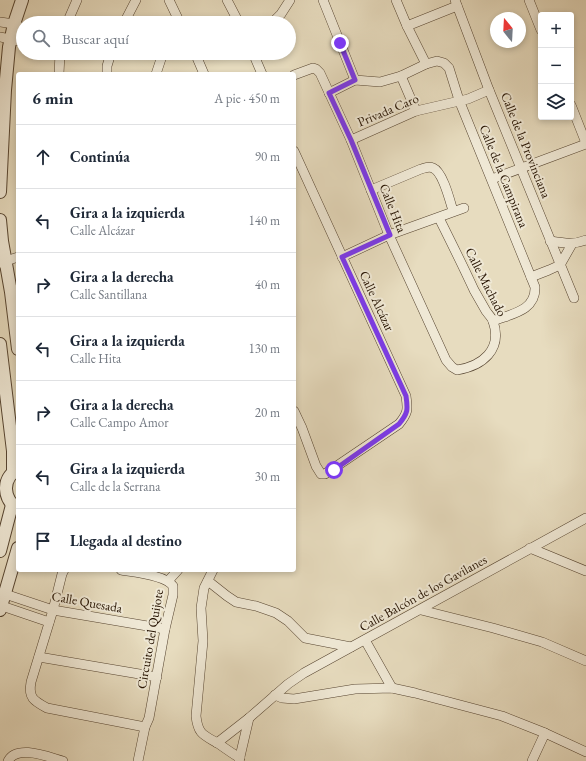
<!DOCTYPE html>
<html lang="es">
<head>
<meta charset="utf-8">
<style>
	:root { --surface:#fff; --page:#f6f6f7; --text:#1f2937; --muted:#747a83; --line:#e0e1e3 }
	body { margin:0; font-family:"EB Garamond",serif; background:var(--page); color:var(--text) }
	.controls { position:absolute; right:12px; top:12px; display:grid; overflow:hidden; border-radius:4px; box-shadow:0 2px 6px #0003 }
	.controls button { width:36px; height:36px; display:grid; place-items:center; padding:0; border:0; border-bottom:1px solid var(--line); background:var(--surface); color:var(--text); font:20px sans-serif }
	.compass { position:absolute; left:490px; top:12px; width:36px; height:36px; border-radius:50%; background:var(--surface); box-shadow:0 2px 6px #0003; rotate:342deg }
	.stop { position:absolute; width:12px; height:12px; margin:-9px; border:3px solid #7c3aed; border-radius:50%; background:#fff }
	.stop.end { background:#7c3aed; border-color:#fff; box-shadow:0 1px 4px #0008 }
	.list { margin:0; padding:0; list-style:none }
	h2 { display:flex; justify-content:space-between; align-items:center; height:52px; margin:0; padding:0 16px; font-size:17px }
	h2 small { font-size:13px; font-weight:400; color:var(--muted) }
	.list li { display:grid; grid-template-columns:26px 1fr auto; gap:12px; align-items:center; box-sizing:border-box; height:64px; padding:0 16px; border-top:1px solid var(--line) }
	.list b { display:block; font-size:15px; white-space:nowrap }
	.list p { margin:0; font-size:13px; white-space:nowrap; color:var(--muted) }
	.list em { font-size:13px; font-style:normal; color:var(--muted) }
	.icon { flex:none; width:22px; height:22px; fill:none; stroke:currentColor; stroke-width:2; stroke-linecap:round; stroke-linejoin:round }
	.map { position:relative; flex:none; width:586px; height:761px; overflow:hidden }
	.search { position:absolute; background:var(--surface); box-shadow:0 2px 6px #0003; left:16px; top:16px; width:280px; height:44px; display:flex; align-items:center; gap:10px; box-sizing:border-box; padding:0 14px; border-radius:22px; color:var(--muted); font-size:15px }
	.panel { position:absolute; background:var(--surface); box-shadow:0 2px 6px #0003; left:16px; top:72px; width:280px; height:500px; border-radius:4px }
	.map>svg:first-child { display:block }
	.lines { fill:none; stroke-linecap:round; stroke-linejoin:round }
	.minor-casing { stroke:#564430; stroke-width:10 }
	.tertiary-casing { stroke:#564430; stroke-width:14 }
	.minor { stroke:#efe8d5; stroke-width:9 }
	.tertiary { stroke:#efe8d5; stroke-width:12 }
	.route { stroke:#7c3aed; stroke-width:5 }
	.labels { text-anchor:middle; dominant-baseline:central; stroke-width:4; stroke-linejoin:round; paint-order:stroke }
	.street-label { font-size:13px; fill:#251200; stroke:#efe8d5 }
</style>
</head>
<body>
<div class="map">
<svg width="586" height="761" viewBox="0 0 586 761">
	<rect width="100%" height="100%" fill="#e7dcbf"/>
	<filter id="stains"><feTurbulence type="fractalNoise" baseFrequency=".005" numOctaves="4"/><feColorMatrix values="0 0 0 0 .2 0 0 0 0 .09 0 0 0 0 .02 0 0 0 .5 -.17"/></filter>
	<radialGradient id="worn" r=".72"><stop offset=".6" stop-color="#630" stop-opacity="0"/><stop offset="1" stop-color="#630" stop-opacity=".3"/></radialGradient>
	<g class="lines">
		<defs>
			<g id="minor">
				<polyline points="169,0 180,23"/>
				<polyline points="227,0 239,23"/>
				<polyline points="323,0 355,80"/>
				<polyline points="396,0 407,26 426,64"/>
				<polyline points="455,0 489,90 574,298"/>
				<polyline points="529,0 541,30"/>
				<polyline points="0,22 14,24 23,28"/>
				<polyline points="67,23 77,0"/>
				<polyline points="124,23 136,0"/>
				<polyline points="272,23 281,14 290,0"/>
				<polyline points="407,26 457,6"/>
				<polyline points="0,37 23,42"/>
				<polyline points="195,53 204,74"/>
				<polyline points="253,53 262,74"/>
				<polyline points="59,74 60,53"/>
				<polyline points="107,74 107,66 111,53"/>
				<polyline points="156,74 163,53"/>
				<path d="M294 75 313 68 316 69 320 73 351 140 389 235 446 360 452 367 457 370C482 366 503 350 493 321 492 318 488 314 486 311 482 304 478 297 474 290 463 266 451 242 439 218"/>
				<polyline points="401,76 416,111"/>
				<path d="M329 93 355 80 380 82 401 76 426 64 437 61 444 63 449 68 459 100 535 287C536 311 511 314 493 321"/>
				<polyline points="571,105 586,143"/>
				<polyline points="351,140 416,111 468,99 489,90"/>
				<path d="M294 151 406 396C408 410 408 413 399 424L325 474H321L316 466 302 428 294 411"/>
				<polyline points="492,179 586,144"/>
				<path d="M371 190 421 169C425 168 429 166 433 168 443 172 450 201 453 211"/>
				<path d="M550 241C563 243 574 245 586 240"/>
				<polyline points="342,257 389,235 464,208"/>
				<polyline points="0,263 18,257"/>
				<polyline points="531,277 549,270 560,265 572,244"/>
				<polyline points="530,548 586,571"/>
				<path d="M64 570 62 574 53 610 31 682C28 698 34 701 47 708L145 727"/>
				<path d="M121 570C133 572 166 575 173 586V595L165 629 149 718 145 727 138 761"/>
				<path d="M213 570 204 588 201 608 203 641 196 716C198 735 204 735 219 744 226 749 233 754 240 758"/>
				<polyline points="168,581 178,570"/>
				<polyline points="208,581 227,596 236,602 256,606 276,613 288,621 305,638 351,647"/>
				<polyline points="5,594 53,610 165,629"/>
				<polyline points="2,606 49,622"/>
				<polyline points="421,610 493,628 542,642 586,661"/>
				<polyline points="365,640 392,688"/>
				<polyline points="39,657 157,677"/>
				<polyline points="275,695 282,698 294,699 355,689 392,688 415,693 502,716 545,733 586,752"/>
				<polyline points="217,743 249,718 288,684 304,673 586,518"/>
				<path d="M8 761C17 744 48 757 63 761"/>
				<polyline points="239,761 249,718"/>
				<polyline points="532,761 545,733"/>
			</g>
			<g id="tertiary">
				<polyline points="0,192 5,90 9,47 14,24 22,0"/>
				<polyline points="0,220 2,241 11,292 18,349"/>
				<polyline points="0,344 13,451 13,472"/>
				<path d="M18 469C1 479 3 499 18 509"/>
				<polyline points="0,551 12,505"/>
				<polyline points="0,610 18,548"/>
			</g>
		</defs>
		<use href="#minor" class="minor-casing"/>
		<use href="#tertiary" class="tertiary-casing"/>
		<use href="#minor" class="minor"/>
		<use href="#tertiary" class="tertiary"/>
	</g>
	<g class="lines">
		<path class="route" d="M334 470 399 424C408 413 408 410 406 396L342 257 390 235 351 140 329 93 355 80 340 43"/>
	</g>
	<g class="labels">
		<g class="street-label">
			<text transform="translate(388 110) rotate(-23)">Privada Caro</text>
			<text transform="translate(526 145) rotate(68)">Calle de la Provinciana</text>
			<text transform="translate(504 176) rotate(68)">Calle de la Campirana</text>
			<text transform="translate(393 208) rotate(68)">Calle Hita</text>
			<text transform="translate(486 282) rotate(63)">Calle Machado</text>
			<text transform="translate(377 301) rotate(65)">Calle Alcázar</text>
			<text transform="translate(423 593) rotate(-29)">Calle Balcón de los Gavilanes</text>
			<text transform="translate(87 602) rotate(10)">Calle Quesada</text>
			<text transform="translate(150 639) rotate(-80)">Circuito del Quijote</text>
		</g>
	</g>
	<rect width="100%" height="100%" filter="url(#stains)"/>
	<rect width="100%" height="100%" fill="url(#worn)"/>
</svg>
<div class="controls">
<button>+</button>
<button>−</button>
<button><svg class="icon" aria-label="layers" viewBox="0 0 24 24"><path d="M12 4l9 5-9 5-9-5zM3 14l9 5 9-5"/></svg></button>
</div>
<svg class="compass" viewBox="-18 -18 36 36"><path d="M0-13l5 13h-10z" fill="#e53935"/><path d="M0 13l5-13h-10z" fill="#747a83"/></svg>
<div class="stop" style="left:334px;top:470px"></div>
<div class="stop end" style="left:340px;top:43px"></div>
<div class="search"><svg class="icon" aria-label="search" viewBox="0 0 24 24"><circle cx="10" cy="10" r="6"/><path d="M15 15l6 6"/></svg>Buscar aquí</div>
<section class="panel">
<h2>6 min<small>A pie · 450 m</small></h2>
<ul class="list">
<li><svg class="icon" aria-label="ahead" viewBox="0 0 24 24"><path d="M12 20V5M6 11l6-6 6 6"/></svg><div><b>Continúa</b></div><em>90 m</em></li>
<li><svg class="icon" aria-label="left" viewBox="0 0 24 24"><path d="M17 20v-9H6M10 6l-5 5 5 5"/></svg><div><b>Gira a la izquierda</b><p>Calle Alcázar</p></div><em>140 m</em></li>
<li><svg class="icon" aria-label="right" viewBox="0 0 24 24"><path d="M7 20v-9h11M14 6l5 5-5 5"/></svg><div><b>Gira a la derecha</b><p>Calle Santillana</p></div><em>40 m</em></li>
<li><svg class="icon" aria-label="left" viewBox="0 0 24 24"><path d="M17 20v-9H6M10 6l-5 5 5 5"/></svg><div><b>Gira a la izquierda</b><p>Calle Hita</p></div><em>130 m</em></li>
<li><svg class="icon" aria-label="right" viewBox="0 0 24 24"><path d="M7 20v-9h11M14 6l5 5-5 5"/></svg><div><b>Gira a la derecha</b><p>Calle Campo Amor</p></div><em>20 m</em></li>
<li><svg class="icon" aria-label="left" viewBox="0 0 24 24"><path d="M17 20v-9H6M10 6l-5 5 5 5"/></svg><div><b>Gira a la izquierda</b><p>Calle de la Serrana</p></div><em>30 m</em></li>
<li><svg class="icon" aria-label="arrive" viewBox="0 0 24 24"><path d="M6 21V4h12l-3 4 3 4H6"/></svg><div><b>Llegada al destino</b></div></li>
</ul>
</section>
</div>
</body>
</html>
